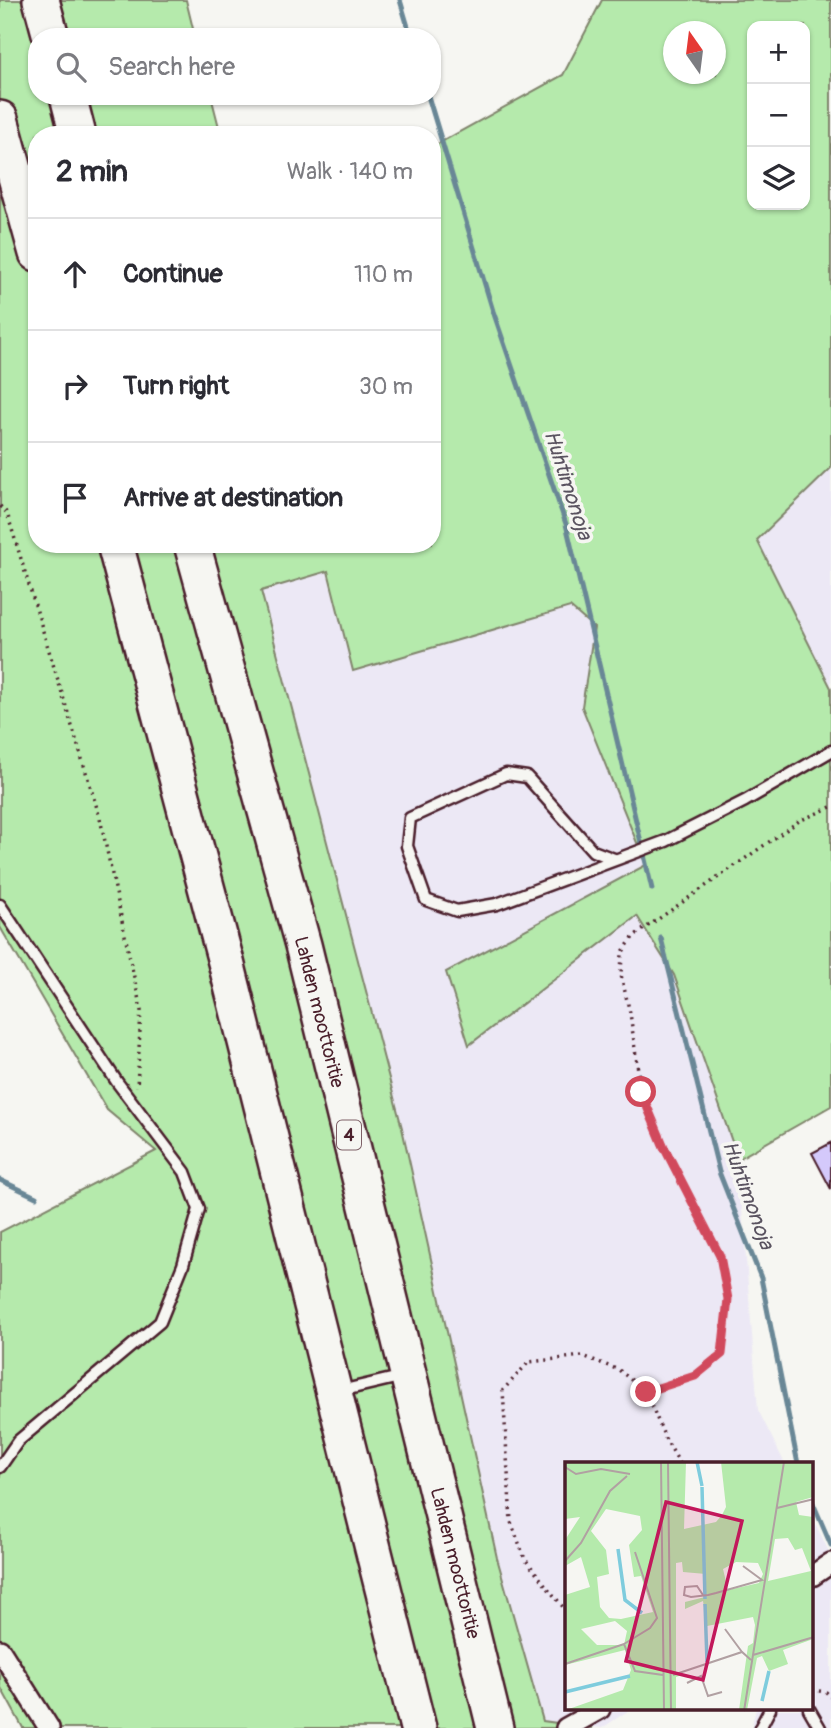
<!DOCTYPE html>
<html lang="en">
<head>
<meta charset="utf-8">
<style>
	:root { --surface:#fff; --page:#f7f7f7; --text:#2b2b33; --muted:#7c7c81; --line:#e1e1e2 }
	body { margin:0; font-family:Pangolin,sans-serif; background:var(--page); color:var(--text) }
	.controls { position:absolute; right:21px; top:21px; display:grid; overflow:hidden; border-radius:14px; box-shadow:0 2px 5px #0004 }
	.controls button { width:63px; height:63px; display:grid; place-items:center; padding:0; border:0; border-bottom:2px solid var(--line); background:var(--surface); color:var(--text); font:35px sans-serif }
	.compass { position:absolute; left:663px; top:21px; width:63px; height:63px; border-radius:50%; background:var(--surface); box-shadow:0 2px 5px #0004; rotate:346deg }
	.stop { position:absolute; width:21px; height:21px; margin:-16px; border:5px solid #d1495b; border-radius:50%; background:#fff }
	.stop.end { background:#d1495b; border-color:#fff; box-shadow:0 2px 7px #0008 }
	.list { margin:0; padding:0; list-style:none }
	h2 { display:flex; justify-content:space-between; align-items:center; height:91px; margin:0; padding:0 28px; font-size:30px }
	h2 small { font-size:23px; font-weight:400; color:var(--muted) }
	.list li { display:grid; grid-template-columns:46px 1fr auto; gap:21px; align-items:center; box-sizing:border-box; height:112px; padding:0 28px; border-top:2px solid var(--line) }
	.list b { display:block; font-size:26px; white-space:nowrap }
	.list em { font-size:23px; font-style:normal; color:var(--muted) }
	.icon { flex:none; width:38px; height:38px; fill:none; stroke:currentColor; stroke-width:2; stroke-linecap:round; stroke-linejoin:round }
	.map { position:relative; flex:none; width:831px; height:1728px; overflow:hidden }
	.search { position:absolute; background:var(--surface); box-shadow:0 2px 5px #0004; left:28px; top:28px; width:413px; height:77px; display:flex; align-items:center; gap:18px; box-sizing:border-box; padding:0 24px; border-radius:28px; color:var(--muted); font-size:26px }
	.panel { position:absolute; background:var(--surface); box-shadow:0 2px 5px #0004; left:28px; top:126px; width:413px; height:427px; border-radius:28px }
	.map>svg:first-child { display:block }
	.built { fill:#ece8f5 }
	.green { fill:#b5eaac; stroke:#80846c; stroke-width:2; fill-rule:evenodd }
	.lines { fill:none; stroke-linecap:round; stroke-linejoin:round }
	.stream { stroke:#698796; stroke-width:5 }
	.building { fill:#d4c9fb; stroke:#4a1f2b; stroke-width:2 }
	.service-casing { stroke:#4a1f2b; stroke-width:15 }
	.minor-casing { stroke:#4a1f2b; stroke-width:24 }
	.motorway-casing { stroke:#4a1f2b; stroke-width:40 }
	.path { stroke:#4a1f2b; stroke-width:3.5; stroke-dasharray:2 5; stroke-linecap:butt }
	.service { stroke:#f6f6f2; stroke-width:10 }
	.minor { stroke:#f6f6f2; stroke-width:19 }
	.motorway { stroke:#f6f6f2; stroke-width:35 }
	.route { stroke:#d1495b; stroke-width:9 }
	.labels { text-anchor:middle; dominant-baseline:central; stroke-width:7; stroke-linejoin:round; paint-order:stroke }
	.shield { fill:#f6f6f2; stroke:#7e6067; stroke-width:2 }
	.shield-label { font-size:18px; font-weight:bold; fill:#4a1f2b }
	.street-label { font-size:19px; fill:#4a1f2b; stroke:#f6f6f2 }
	.water-label { font-size:21px; font-style:italic; fill:#5a5360; stroke:#f6f6f2 }
	.inset-river { fill:none; stroke:#7eccdd; stroke-width:3.5 }
	.inset-road { fill:none; stroke:#b1a0a2; stroke-width:2 }
	.view { fill:#c2185b; fill-opacity:0.15; stroke:#c2185b; stroke-width:3.5 }
	.inset-edge { fill:none; stroke:#4a1f2b; stroke-width:3.5 }
</style>
</head>
<body>
<div class="map">
<svg width="831" height="1728" viewBox="0 0 831 1728">
	<rect width="100%" height="100%" fill="#f6f6f2"/>
	<filter id="ink" filterUnits="userSpaceOnUse"><feTurbulence type="fractalNoise" baseFrequency=".0143" numOctaves="2"/><feDisplacementMap in="SourceGraphic" scale="14" xChannelSelector="R" yChannelSelector="G"/><feConvolveMatrix kernelMatrix="1 2 1 2 8 2 1 2 1" color-interpolation-filters="sRGB"/></filter>
	<g filter="url(#ink)">
		<g class="built">
			<polygon points="831,468 831,688 757,540"/>
			<polygon points="328,571 353,671 571,607 594,628 582,707 646,865 447,972 469,1045 637,916 674,975 738,1159 758,1410 785,1464 567,1464 567,1709 631,1709 602,1728 543,1721 497,1558 402,1128 261,591"/>
			<polygon points="812,1517 831,1556 831,1728 751,1728 756,1709 812,1709"/>
		</g>
		<path class="green" d="M0 0H186L195 37H37V96H211L221 135H37V544H432V147L563 75 602 0H831V468L757 540 831 688V1106L738 1159 674 975 637 916 469 1045 446 972 646 865 582 707 594 628 570 607 353 671 328 571 261 591 402 1128 497 1558 543 1721 593 1728H23L0 1686V1232L156 1151 107 1110 0 927ZM752 26H805V205H752ZM674 32H716V74H674Z"/>
		<g class="lines">
			<g class="stream">
				<polyline points="400,0 411,37"/>
				<polyline points="428,96 493,311 566,524 652,889"/>
				<polyline points="661,938 719,1172 761,1278 798,1464"/>
				<polyline points="0,1180 36,1197"/>
				<polyline points="812,1501 831,1545"/>
			</g>
		</g>
		<polygon class="building" points="831,1143 831,1189 812,1153"/>
		<g class="lines">
			<defs>
				<g id="service">
					<polyline points="614,859 593,851 527,777 506,774 410,818 407,846 426,900 457,911 497,904 666,841 745,801 831,751"/>
					<polyline points="0,905 117,1082 185,1172 199,1209 183,1265 160,1322 18,1441 0,1467"/>
					<polyline points="340,1391 404,1376"/>
					<polyline points="809,1709 820,1728"/>
					<polyline points="760,1728 770,1709"/>
				</g>
				<g id="minor">
					<polyline points="812,1576 831,1563"/>
					<polyline points="0,1650 49,1728"/>
					<polyline points="566,1728 600,1709"/>
				</g>
				<g id="motorway">
					<polyline points="41,0 51,37"/>
					<polyline points="68,96 78,135"/>
					<polyline points="0,119 37,253"/>
					<polyline points="115,544 226,962 418,1728"/>
					<polyline points="192,544 303,945 495,1728"/>
				</g>
			</defs>
			<use href="#service" class="service-casing"/>
			<use href="#minor" class="minor-casing"/>
			<use href="#motorway" class="motorway-casing"/>
			<g class="path">
				<polyline points="0,506 7,513 100,818 141,1010 137,1087"/>
				<polyline points="646,1392 695,1376 722,1354 728,1299 720,1256 664,1147 641,1092 630,1013 621,975 622,953 634,936 799,821 831,807"/>
				<polyline points="567,1612 525,1559 511,1522 503,1390 529,1362 583,1356 619,1370 646,1392 665,1438 680,1464"/>
				<polyline points="812,1690 826,1692 831,1697"/>
			</g>
			<use href="#service" class="service"/>
			<use href="#minor" class="minor"/>
			<use href="#motorway" class="motorway"/>
		</g>
	</g>
	<g class="lines" filter="url(#ink)">
		<polyline class="route" points="641,1092 664,1147 720,1256 728,1299 722,1354 695,1376 646,1392"/>
	</g>
	<g class="labels">
		<rect class="shield" x="337" y="1120.5" width="24" height="29" rx="5"/>
		<g class="shield-label">
			<text x="349" y="1135">4</text>
		</g>
		<g class="street-label">
			<text transform="translate(319 1012) rotate(76)">Lahden moottoritie</text>
			<text transform="translate(455 1563) rotate(76)">Lahden moottoritie</text>
		</g>
		<g class="water-label">
			<text transform="translate(568 485) rotate(72)">Huhtimonoja</text>
			<text transform="translate(748 1195) rotate(70)">Huhtimonoja</text>
		</g>
	</g>
	<g transform="translate(565 1462)">
		<rect width="248" height="248" fill="#f6f6f2"/>
		<path d="M0 0H121L119 67 151 60 157 53 161 45 156 0H248V35L231 40 234 53 248 55V177L218 188 223 202 204 209 197 194 192 196 182 248H174L183 184 188 181 190 163 188 155 142 164 138 139 120 147V140L140 135 141 112 118 110 117 100 111 101V211L117 213 111 215V248H1L58 228 66 208 60 188 0 203V133L25 125 16 95 0 104V78L15 55 0 57ZM41 47 75 54 77 68 64 83 69 115 76 114 88 150 56 157 44 156 35 145 32 115 44 112 41 88 26 69ZM223 76 230 88 237 86 246 109 203 119 210 77ZM171 100 193 101 198 112 194 121 163 128 158 107ZM50 159 62 169 59 183H32L16 167Z" fill="#b5eaac" fill-rule="evenodd"/>
		<path class="inset-river" d="M132 0 137 24M137 25 140 137M53 87 60 138 77 151M140 142 142 200M0 230 65 214M197 239 204 209"/>
		<path class="inset-road" d="M96 0 99 249M103 0 106 249M0 5 11 12 36 7 65 12M212 46 249 37M0 99 16 81 45 29 62 14M138 133 132 124 120 125 119 133 126 135 143 133 151 131 197 118 178 104M160 167 177 190M59 182 85 166 92 156 70 90M188 193 249 175M0 202 59 182 70 209 98 213M108 213 177 190 186 198M122 221 136 214 143 234 157 230M179 249 219 0"/>
		<path class="view" d="M101 40 177 59 138 218 61 199Z"/>
		<rect width="248" height="248" class="inset-edge"/>
	</g>
</svg>
<div class="controls">
<button>+</button>
<button>−</button>
<button><svg class="icon" aria-label="layers" viewBox="0 0 24 24"><path d="M12 4l9 5-9 5-9-5zM3 14l9 5 9-5"/></svg></button>
</div>
<svg class="compass" viewBox="-18 -18 36 36"><path d="M0-13l5 13h-10z" fill="#e53935"/><path d="M0 13l5-13h-10z" fill="#7c7c81"/></svg>
<div class="stop" style="left:641px;top:1092px"></div>
<div class="stop end" style="left:646px;top:1392px"></div>
<div class="search"><svg class="icon" aria-label="search" viewBox="0 0 24 24"><circle cx="10" cy="10" r="6"/><path d="M15 15l6 6"/></svg>Search here</div>
<section class="panel">
<h2>2 min<small>Walk · 140 m</small></h2>
<ul class="list">
<li><svg class="icon" aria-label="ahead" viewBox="0 0 24 24"><path d="M12 20V5M6 11l6-6 6 6"/></svg><div><b>Continue</b></div><em>110 m</em></li>
<li><svg class="icon" aria-label="right" viewBox="0 0 24 24"><path d="M7 20v-9h11M14 6l5 5-5 5"/></svg><div><b>Turn right</b></div><em>30 m</em></li>
<li><svg class="icon" aria-label="arrive" viewBox="0 0 24 24"><path d="M6 21V4h12l-3 4 3 4H6"/></svg><div><b>Arrive at destination</b></div></li>
</ul>
</section>
</div>
</body>
</html>
